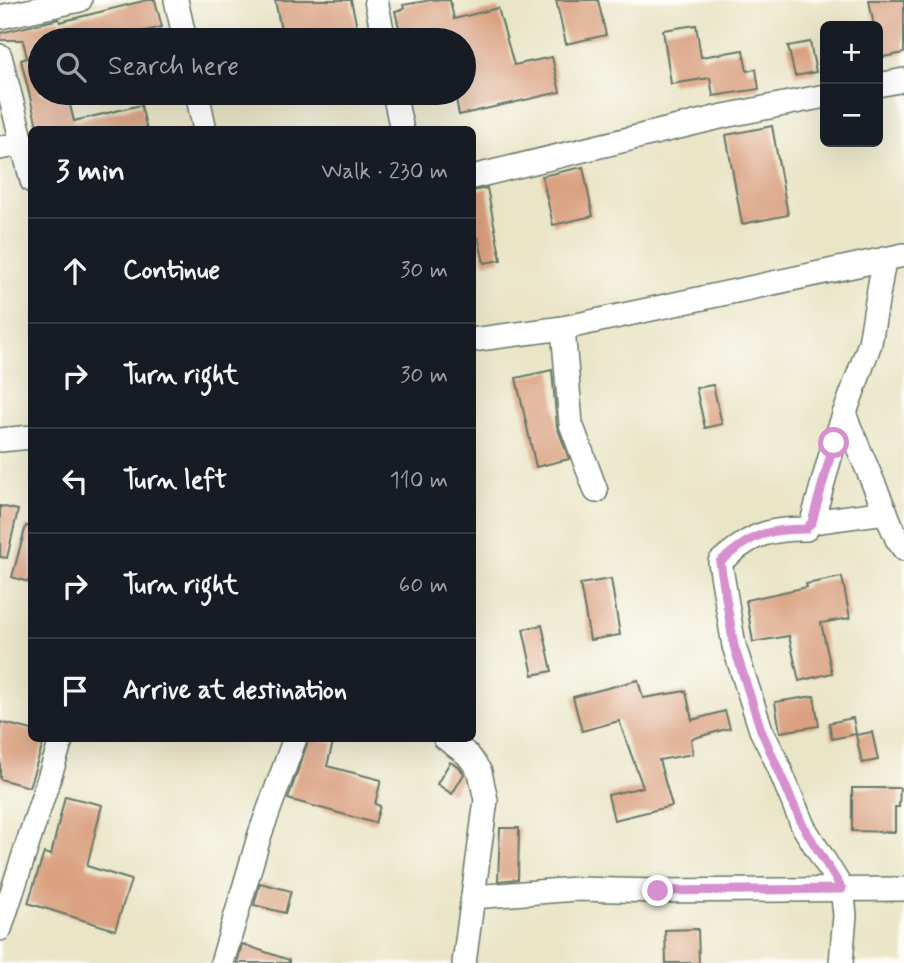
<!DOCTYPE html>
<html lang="en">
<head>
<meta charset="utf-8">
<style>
	:root { --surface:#171b24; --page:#20242c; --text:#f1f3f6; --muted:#9ea1a6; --line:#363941 }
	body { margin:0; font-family:Mynerve,sans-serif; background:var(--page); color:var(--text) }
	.controls { position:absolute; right:21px; top:21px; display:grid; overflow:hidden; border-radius:10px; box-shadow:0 7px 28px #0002 }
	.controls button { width:63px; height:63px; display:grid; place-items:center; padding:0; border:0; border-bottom:2px solid var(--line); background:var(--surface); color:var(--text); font:35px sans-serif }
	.stop { position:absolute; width:21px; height:21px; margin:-16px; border:5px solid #d690ce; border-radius:50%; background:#fff }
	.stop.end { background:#d690ce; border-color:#fff; box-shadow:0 2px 7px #0008 }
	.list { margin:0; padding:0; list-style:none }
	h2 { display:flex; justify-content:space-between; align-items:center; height:91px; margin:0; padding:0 28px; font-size:30px }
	h2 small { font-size:23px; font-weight:400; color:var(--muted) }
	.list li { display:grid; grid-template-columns:46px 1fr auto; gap:21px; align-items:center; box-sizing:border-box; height:105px; padding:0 28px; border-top:2px solid var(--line) }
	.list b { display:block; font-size:26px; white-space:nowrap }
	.list em { font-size:23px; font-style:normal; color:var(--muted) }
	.icon { flex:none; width:38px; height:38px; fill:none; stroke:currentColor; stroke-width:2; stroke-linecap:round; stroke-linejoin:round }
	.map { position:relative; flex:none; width:904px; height:963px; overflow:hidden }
	.search { position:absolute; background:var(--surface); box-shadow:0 7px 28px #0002; left:28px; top:28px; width:448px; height:77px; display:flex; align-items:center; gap:18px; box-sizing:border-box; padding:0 24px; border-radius:38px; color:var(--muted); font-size:26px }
	.panel { position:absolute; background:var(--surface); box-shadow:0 7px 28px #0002; left:28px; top:126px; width:448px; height:616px; border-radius:10px }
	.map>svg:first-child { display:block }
	.building { fill:#daa080 }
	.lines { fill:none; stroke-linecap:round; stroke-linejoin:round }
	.minor-casing { stroke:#667867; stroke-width:26 }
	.minor { stroke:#fff; stroke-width:23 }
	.route { stroke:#d690ce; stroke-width:9 }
</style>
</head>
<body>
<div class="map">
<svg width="904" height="963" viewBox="0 0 904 963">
	<rect width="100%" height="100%" fill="#fdfcf7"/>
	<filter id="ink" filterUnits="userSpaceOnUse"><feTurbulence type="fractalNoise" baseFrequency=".0143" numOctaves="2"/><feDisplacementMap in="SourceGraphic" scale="14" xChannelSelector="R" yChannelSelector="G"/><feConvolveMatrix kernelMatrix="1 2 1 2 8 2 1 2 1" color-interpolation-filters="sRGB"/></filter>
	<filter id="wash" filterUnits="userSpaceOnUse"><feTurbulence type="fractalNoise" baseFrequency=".00686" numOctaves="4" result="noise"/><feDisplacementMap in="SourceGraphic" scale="28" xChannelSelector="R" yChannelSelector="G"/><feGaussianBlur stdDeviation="1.57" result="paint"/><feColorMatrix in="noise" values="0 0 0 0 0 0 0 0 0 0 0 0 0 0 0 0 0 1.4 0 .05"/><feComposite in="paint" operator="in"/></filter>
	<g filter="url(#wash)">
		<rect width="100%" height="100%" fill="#eae5c7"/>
		<g id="blocks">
			<g class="building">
				<polygon points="147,0 155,0 162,27 108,40 40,40 40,93 67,93 74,121 141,105 147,130 38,130 21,60 27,58 23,40 0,40 0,33 59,19 60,22"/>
				<polygon points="275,0 351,0 360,40 283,40"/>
				<polygon points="431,0 450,0 454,19 498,8 514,65 552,57 560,92 459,115 455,93 464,93 464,82 471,81 464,54 464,40 402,40 399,28 395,11 404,9 403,5"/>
				<polygon points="556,0 598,0 606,35 566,44"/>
				<polygon points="869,0 904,0 904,53 878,58 878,26 874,26"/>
				<polygon points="696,25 701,57 743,50 747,71 756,69 759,89 713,96 710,78 671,84 663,30"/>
				<polygon points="810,42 816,72 795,76 788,46"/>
				<polygon points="772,126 788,215 742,224 726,135"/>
				<polygon points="583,167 593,216 553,225 542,176"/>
				<polygon points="487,188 501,260 484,263 478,237 472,238 472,191"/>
				<polygon points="552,370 557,426 569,459 536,467 516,378"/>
				<polygon points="713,385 722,424 705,428 696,388"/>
				<polygon points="0,506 18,510 7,558 0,557"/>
				<polygon points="26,526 32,526 32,569 28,582 12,577"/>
				<polygon points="842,577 850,618 821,623 832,673 799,681 789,636 753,642 746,600 807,587 806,584"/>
				<polygon points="611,579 620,635 590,640 580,584"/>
				<polygon points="542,625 552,671 533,675 523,629"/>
				<polygon points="638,680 643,698 686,691 692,720 725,711 730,728 691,739 693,754 659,760 672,806 614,820 608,795 643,787 619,721 582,731 573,697"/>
				<polygon points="814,696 819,726 780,732 775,702"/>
				<polygon points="853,718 856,734 832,739 829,723"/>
				<polygon points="0,722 32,730 32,738 45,738 29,787 0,779"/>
				<polygon points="872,732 878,760 862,763 856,735"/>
				<polygon points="309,738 333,742 327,766 381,780 375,804 380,806 375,823 288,799"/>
				<polygon points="450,762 459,767 464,774 452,794 437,784"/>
				<polygon points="852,788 900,788 899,807 895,807 895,832 852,831"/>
				<polygon points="65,796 102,805 87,866 131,880 115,930 28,903 44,853 51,855"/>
				<polygon points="500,828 519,828 518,879 498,881"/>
				<polygon points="260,883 291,891 285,913 254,905"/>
				<polygon points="698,929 699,963 666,963 665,930"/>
				<polygon points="242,944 289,960 289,963 237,963"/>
			</g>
		</g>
	</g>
	<g filter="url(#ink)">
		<use href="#blocks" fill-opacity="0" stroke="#667867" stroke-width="2"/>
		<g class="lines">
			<defs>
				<g id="minor">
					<polyline points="176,0 185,40"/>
					<polyline points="376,0 384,40"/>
					<polyline points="0,17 80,0"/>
					<polyline points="0,56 32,181"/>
					<polyline points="878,85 904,80"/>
					<polyline points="197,93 205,130"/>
					<polyline points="394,93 402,130"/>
					<polyline points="0,148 22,144"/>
					<polyline points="472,177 724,116 825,96"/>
					<polyline points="563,328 571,424 596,491"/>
					<polyline points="472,340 563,328 904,255"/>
					<polyline points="844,414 897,539 904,549"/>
					<polyline points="0,440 32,437"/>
					<polyline points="812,522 886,512"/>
					<polyline points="445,738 468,755 480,772 486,800 464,963"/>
					<polyline points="473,897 576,889 658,891 904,889"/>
					<polyline points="0,929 62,738"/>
					<polyline points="222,963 260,834 295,738"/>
					<path d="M841 963 845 915 842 889 803 826 775 758 761 730 734 646 720 562C751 535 766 529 806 529L812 522 834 443 870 343 884 260"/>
				</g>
			</defs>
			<use href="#minor" class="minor-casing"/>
			<use href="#minor" class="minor"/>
		</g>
	</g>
	<g class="lines" filter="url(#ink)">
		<path class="route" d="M658 891 842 889 803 826 761 730 734 646 720 562C751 535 766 529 806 529L812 522 834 443"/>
	</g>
</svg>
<div class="controls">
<button>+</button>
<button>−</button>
</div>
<div class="stop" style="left:834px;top:443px"></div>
<div class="stop end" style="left:658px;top:891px"></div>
<div class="search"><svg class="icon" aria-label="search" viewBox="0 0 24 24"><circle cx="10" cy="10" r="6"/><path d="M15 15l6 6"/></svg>Search here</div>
<section class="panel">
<h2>3 min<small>Walk · 230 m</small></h2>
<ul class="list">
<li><svg class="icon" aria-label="ahead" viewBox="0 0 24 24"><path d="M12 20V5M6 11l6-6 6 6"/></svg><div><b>Continue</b></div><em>30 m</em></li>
<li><svg class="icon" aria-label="right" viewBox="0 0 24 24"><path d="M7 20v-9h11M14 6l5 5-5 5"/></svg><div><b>Turn right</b></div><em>30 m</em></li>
<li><svg class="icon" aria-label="left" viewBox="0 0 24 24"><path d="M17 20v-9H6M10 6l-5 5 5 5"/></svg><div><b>Turn left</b></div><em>110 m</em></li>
<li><svg class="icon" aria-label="right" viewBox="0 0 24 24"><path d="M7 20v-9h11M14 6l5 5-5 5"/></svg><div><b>Turn right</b></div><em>60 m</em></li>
<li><svg class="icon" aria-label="arrive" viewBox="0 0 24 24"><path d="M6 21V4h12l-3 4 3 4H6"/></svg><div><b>Arrive at destination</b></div></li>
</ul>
</section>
</div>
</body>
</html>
